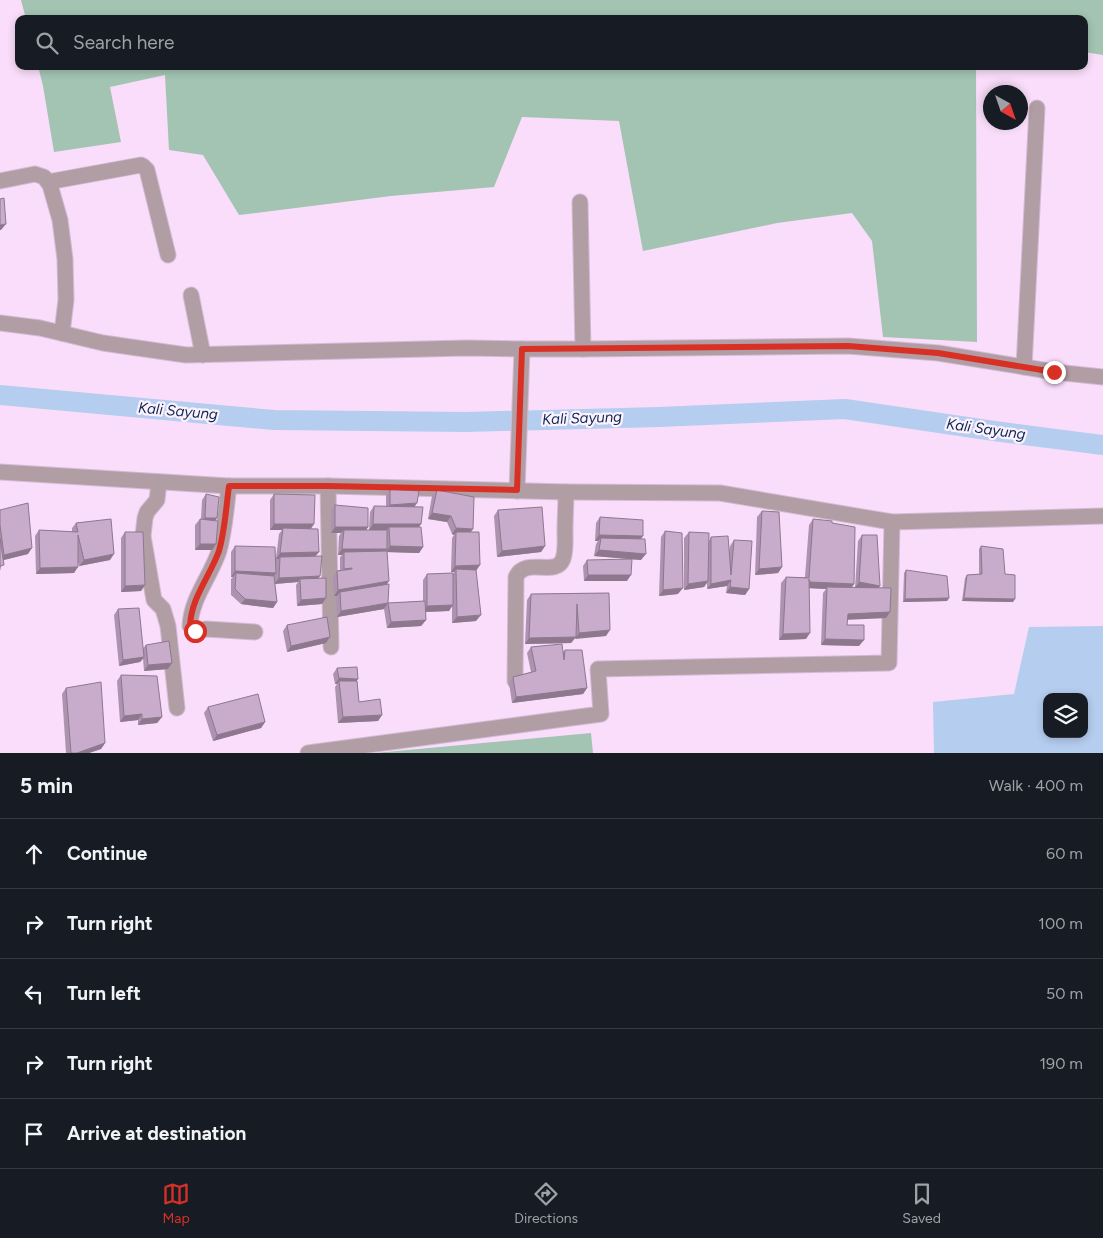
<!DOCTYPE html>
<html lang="en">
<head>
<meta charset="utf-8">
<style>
	:root { --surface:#171b24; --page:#20242c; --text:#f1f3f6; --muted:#9ea1a6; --line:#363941; --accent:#d93025 }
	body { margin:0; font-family:Figtree,sans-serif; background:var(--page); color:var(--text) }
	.controls { position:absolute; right:15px; bottom:15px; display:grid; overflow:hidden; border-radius:10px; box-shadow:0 2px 8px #0003 }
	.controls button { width:45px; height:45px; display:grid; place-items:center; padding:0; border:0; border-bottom:1px solid var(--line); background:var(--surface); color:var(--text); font:25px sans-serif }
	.compass { position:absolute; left:983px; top:85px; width:45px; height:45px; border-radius:50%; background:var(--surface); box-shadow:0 2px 8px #0003; rotate:140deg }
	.stop { position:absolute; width:15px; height:15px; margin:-11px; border:4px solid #d93025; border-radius:50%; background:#fff }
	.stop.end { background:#d93025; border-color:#fff; box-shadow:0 1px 5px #0008 }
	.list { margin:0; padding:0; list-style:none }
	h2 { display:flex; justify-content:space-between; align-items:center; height:65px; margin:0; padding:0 20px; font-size:21px }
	h2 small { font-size:16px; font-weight:400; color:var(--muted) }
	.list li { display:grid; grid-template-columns:32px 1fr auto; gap:15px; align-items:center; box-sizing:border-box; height:70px; padding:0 20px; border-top:1px solid var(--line) }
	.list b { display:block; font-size:19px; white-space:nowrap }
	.list em { font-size:16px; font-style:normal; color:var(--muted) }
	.icon { flex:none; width:28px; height:28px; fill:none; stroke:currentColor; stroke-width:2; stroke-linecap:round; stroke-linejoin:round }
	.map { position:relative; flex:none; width:1103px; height:753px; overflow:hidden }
	.search { position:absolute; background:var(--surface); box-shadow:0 2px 8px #0003; left:15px; right:15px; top:15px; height:55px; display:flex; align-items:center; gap:12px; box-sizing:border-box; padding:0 18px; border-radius:10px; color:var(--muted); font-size:19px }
	.sheet { height:415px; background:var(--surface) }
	nav { display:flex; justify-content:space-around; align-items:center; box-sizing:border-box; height:70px; border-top:1px solid var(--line); background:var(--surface); font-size:14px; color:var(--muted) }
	nav a { display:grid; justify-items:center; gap:2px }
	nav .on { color:var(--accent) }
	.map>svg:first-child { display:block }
	.green { fill:#a3c4b3 }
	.water { fill:#b5cdef; fill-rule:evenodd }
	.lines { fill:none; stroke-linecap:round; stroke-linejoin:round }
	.canal { stroke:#b5cdef; stroke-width:20 }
	.minor-casing { stroke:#d3bad4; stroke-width:17 }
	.minor { stroke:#b19da4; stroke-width:15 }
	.wall { fill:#ad93af }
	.shaded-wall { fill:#8d788e }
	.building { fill:#c9abcb; stroke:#8d788e }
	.route { stroke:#d93025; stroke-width:6 }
	.labels { text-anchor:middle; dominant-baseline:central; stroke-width:4.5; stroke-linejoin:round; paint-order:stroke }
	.water-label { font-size:15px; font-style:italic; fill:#092953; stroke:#fcf1fc }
</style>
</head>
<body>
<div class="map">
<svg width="1103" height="753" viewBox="0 0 1103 753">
	<rect width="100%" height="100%" fill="#f9ddfa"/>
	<g class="green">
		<polygon points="21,0 1103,0 1103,55 1084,52 1084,19 26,19"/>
		<polygon points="38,66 976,66 977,342 883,337 872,241 852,213 777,223 643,251 619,121 522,117 494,187 391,196 239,215 203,155 169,150 165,75 110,87 121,142 54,152 43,86"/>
		<polygon points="591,733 593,753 375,753"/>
	</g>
	<path class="water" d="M1103 626V753H934L933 702 1014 694 1029 627ZM1047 697H1084V734H1047Z"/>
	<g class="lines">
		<polyline class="canal" points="0,395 274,420 466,422 659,417 845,409 994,431 1103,445"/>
		<defs>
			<g id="minor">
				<polyline points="0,181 35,174 44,177 50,185 60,220 65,259 66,300 62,333"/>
				<polyline points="48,182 141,165 143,166 147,170 168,255"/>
				<polyline points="580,202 583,349"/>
				<polyline points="191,295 203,355"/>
				<polyline points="0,323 40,328 103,343 186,355 466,348 522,349 583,349 848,346 938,353 1055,372 1103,377"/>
				<polyline points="1024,367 1037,108"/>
				<polyline points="0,472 229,486 328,486 566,492 720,493 892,522 1103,516"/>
				<polyline points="159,482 157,500 147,512 145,518 143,536 154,600 163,609 168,626 177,708"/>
				<path d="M229 486C226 508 225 530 219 551 211 576 191 598 190 626L195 631 206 629 255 632"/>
				<polyline points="328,486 331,647"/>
				<polyline points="517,491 522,349"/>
				<path d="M515 681 516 577C525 556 556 578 563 559 566 550 565 540 565 531 565 518 566 505 566 492"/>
				<polyline points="308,753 601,714 598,669 889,663 892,522"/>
			</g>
		</defs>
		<use href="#minor" class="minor-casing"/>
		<use href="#minor" class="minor"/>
	</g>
	<g class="wall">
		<polygon points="390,489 415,507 423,547 419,553 387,552 387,585 388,603 423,601 423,580 427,574 453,574 454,572 451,572 452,538 454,535 452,534 447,522 428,519 432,496 437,490 471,532 476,570 476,621 452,623 452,605 449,611 425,612 426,620 421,626 387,628 384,609 337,617 336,598 337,596 334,596 333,577 337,571 340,570 340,557 342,555 338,555 339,536 341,533 331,533 331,511 335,505 368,527 366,530 369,530 370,512 374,506 386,507 386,495"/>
		<polygon points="206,494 212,550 195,550 195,525 200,519 201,519 202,500"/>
		<polygon points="274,494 314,524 311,528 318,579 326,598 322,604 297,606 296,585 298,582 275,584 277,602 273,608 241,604 231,595 231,579 233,577 231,577 231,552 235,546 276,558 279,534 282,530 270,530 270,500"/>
		<polygon points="0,510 28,554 3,560 0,571"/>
		<polygon points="498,510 545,546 541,552 497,557 494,516"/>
		<polygon points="762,511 782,567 778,573 755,575 757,517"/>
		<polygon points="600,517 640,539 641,560 594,556 596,544 598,541 595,541 596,523"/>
		<polygon points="813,519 832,523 854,584 851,588 855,588 858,541 862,535 879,588 886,618 847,619 847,625 859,646 821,645 823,593 826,589 809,588 806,639 779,640 781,583 786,577 805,577 809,525"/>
		<polygon points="76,523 110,560 79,566 78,562 74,573 36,574 35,536 39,530 72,532 72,528"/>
		<polygon points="665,531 678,594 659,596 661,537"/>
		<polygon points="125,532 145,585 141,591 121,592 121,538"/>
		<polygon points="689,532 709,541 711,537 729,552 730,546 734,540 749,589 745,595 726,593 727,586 707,589 707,583 704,587 684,590 684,538"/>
		<polygon points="981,546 1005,574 1013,602 962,601 965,578 967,575 979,574 979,549"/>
		<polygon points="587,560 627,581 584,581 583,566"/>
		<polygon points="906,570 949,598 947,601 903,602 904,573"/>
		<polygon points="609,593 606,636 575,638 571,643 525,644 527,600 531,594"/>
		<polygon points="118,609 143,648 146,645 168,669 144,671 143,659 140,662 119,666 114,615"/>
		<polygon points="287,625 326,643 287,652 283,631"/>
		<polygon points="531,647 563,652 565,650 587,688 583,694 512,703 509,683 513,677 531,672 527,653"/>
		<polygon points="337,668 357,681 359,702 382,715 378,721 338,723 335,687 337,684 335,684 333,674"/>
		<polygon points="121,675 162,717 157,723 138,725 138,720 120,722 117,681"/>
		<polygon points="66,688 105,743 101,749 89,753 66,753 62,694"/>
		<polygon points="208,707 265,722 261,728 213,741 204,713"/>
	</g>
	<g class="shaded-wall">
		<polygon points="6,224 1,230 0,230 0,225"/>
		<polygon points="417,503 413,509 386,511 390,505"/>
		<polygon points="432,513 451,516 447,522 428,519"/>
		<polygon points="205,518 217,518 213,524 201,524"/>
		<polygon points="274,524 314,524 310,530 283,528 282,530 270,530"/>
		<polygon points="373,524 421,524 417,530 389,527 387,530 369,530"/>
		<polygon points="335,527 368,527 364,533 344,530 341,533 331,533"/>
		<polygon points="456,528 473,529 469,535 456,532 454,535 452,534"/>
		<polygon points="599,535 643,536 639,542 601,538 598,541 595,541"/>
		<polygon points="200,544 216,544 212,550 195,550"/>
		<polygon points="390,546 423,547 419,553 386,552"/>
		<polygon points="545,546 541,552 497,557 502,551"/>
		<polygon points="32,548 28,554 0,561 4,555"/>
		<polygon points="342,549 387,549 383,555 344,552 342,555 338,555"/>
		<polygon points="599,550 646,554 641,560 594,556"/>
		<polygon points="319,552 314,558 280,557 279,559 276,559 280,553"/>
		<polygon points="114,554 110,560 79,566 84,560"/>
		<polygon points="480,565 476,571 456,569 454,572 451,572 455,566"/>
		<polygon points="78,567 74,573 36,574 40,568"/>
		<polygon points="782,567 778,573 755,575 759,569"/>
		<polygon points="235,571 276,573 272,579 236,573 233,577 231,577"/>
		<polygon points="588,575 631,575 627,581 584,581"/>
		<polygon points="320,576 316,582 300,579 298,582 274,584 279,578"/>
		<polygon points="731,580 727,586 707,589 711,584"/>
		<polygon points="389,581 385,587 340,592 337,596 334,596 338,590"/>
		<polygon points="708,581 704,587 684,590 688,584"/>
		<polygon points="810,582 854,584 850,590 827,587 826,589 806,588"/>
		<polygon points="859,582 880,586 876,592 855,588"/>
		<polygon points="145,585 141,591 121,592 125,586"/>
		<polygon points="730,587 749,589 745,595 726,593"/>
		<polygon points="683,588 678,594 659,596 663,590"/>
		<polygon points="326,598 322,604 297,606 301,600"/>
		<polygon points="949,598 947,601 903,602 905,599"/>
		<polygon points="964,598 1015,599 1013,602 962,601"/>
		<polygon points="245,599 277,602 273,608 241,604"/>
		<polygon points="388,603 384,609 337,617 341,611"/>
		<polygon points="453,605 449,611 423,612 427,606"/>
		<polygon points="890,612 886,618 844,620 848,614"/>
		<polygon points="481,615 476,621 452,623 457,617"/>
		<polygon points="426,620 421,626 387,628 391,622"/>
		<polygon points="610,630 606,636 575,639 579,633"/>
		<polygon points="810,633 806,639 779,640 783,634"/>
		<polygon points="330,637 326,643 287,652 291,646"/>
		<polygon points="576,637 571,643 525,644 529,638"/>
		<polygon points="825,639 864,640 859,646 821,645"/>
		<polygon points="144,657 140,662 119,666 123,660"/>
		<polygon points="172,663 168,669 144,671 148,665"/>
		<polygon points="339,678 358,679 354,685 339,681 337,684 335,684"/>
		<polygon points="587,688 583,694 512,703 516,697"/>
		<polygon points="142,714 138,720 120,722 124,716"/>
		<polygon points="382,715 378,721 338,723 343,717"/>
		<polygon points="162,717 157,723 138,725 142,719"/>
		<polygon points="265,722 261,728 213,741 217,735"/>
		<polygon points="105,743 101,749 89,753 77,753"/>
	</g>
	<g class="building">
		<polygon points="4,198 6,224 0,225 0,199"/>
		<polygon points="390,489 419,491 417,503 390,505"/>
		<polygon points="437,490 474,497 473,529 456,528 451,516 432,513"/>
		<polygon points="206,494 219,497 217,518 205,518"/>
		<polygon points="274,494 315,495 314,524 274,524"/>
		<polygon points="28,503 32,548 4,555 0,525 0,510"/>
		<polygon points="335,505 368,508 368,527 335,527"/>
		<polygon points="374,506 423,507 421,524 373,524"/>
		<polygon points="542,507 545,546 502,551 498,510"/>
		<polygon points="762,511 779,512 782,567 759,569"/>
		<polygon points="600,517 643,520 643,536 599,535"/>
		<polygon points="111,519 114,554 84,560 78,535 78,567 40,568 39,530 78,532 76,523"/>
		<polygon points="200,519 218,521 216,544 200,544"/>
		<polygon points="813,519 832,521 832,523 855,527 854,584 810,582 809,579 810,633 783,634 786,577 809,578"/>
		<polygon points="389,527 421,527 423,547 390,546"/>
		<polygon points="283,528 318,529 319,552 280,553"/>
		<polygon points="344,530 387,530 387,549 342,549"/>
		<polygon points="665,531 682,533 683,588 663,590"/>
		<polygon points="125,532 143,532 145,585 125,586"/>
		<polygon points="456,532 479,532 480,565 455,566"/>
		<polygon points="689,532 709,533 708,581 688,584"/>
		<polygon points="862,535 877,535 880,586 859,582"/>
		<polygon points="728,536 731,575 734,540 752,541 749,589 730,587 731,580 711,584 711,537"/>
		<polygon points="0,538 4,565 0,566"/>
		<polygon points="601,538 645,539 646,554 599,550"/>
		<polygon points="235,546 275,547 276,573 235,571"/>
		<polygon points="981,546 1003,549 1005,574 1015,575 1015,599 964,598 967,575 982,574"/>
		<polygon points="387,551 389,581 338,590 337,571 352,569 352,568 344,569 344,552"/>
		<polygon points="322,556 320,576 279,578 280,557"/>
		<polygon points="632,559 631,575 588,575 587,560"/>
		<polygon points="456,569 476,570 481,615 457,617"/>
		<polygon points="906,570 947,576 949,598 905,599"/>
		<polygon points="236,573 274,576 277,602 245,599 235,589"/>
		<polygon points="453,573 453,605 427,606 427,574"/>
		<polygon points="326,578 326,598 301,600 300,579"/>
		<polygon points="389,584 388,603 341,611 340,592"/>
		<polygon points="827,587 891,588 890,612 848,614 847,625 864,625 864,640 825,639"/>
		<polygon points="609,593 610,630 579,633 577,604 576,637 529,638 531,594"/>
		<polygon points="425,601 426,620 391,622 388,603"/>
		<polygon points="139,608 144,657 123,660 118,609"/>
		<polygon points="327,617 330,637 291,646 287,625"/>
		<polygon points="169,641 172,663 148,665 146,645"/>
		<polygon points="562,644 564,660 565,650 582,650 587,688 516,697 513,677 536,671 531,647"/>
		<polygon points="357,667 358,679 339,678 337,668"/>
		<polygon points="121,675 157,676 162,717 142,719 142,714 124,716"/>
		<polygon points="339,681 357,681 359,702 380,699 382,715 343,717"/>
		<polygon points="101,682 105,743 77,753 71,753 66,688"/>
		<polygon points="258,694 265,722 217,735 208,707"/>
	</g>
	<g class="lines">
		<path class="route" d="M195 631 190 626C191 598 210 576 219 551 225 530 226 508 229 486H328L517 490 522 349 848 346 938 353 1054 372"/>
	</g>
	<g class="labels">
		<g class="water-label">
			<text transform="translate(178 411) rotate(5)">Kali Sayung</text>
			<text transform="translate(582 418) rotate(-2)">Kali Sayung</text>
			<text transform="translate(986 429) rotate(8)">Kali Sayung</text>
		</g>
	</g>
</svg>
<div class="controls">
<button><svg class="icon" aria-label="layers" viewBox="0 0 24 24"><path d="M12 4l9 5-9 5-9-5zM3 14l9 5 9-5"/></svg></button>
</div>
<svg class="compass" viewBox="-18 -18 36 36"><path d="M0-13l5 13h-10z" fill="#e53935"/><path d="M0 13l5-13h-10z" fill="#9ea1a6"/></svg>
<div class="stop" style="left:195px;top:631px"></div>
<div class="stop end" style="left:1054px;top:372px"></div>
<div class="search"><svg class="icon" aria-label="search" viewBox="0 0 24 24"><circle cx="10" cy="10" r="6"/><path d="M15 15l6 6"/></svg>Search here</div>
</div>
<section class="sheet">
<h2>5 min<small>Walk · 400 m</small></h2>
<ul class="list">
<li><svg class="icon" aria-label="ahead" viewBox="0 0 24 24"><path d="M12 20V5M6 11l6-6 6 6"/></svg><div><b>Continue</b></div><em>60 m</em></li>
<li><svg class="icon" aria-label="right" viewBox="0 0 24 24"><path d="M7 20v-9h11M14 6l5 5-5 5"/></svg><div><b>Turn right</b></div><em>100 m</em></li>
<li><svg class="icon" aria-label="left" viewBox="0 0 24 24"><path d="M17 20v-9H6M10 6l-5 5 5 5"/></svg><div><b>Turn left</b></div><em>50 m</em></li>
<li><svg class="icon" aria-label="right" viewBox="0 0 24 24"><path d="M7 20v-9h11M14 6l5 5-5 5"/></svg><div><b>Turn right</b></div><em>190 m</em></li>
<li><svg class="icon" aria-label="arrive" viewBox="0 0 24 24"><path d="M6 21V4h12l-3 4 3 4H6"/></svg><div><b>Arrive at destination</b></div></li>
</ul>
</section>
<nav>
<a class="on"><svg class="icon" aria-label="map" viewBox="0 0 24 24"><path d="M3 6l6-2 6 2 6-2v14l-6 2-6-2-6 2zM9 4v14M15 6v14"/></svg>Map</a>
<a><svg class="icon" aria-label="directions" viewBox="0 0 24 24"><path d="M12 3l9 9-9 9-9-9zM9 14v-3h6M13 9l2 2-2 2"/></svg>Directions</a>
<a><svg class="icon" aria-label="saved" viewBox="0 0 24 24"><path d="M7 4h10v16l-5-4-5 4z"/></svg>Saved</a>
</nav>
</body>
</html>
